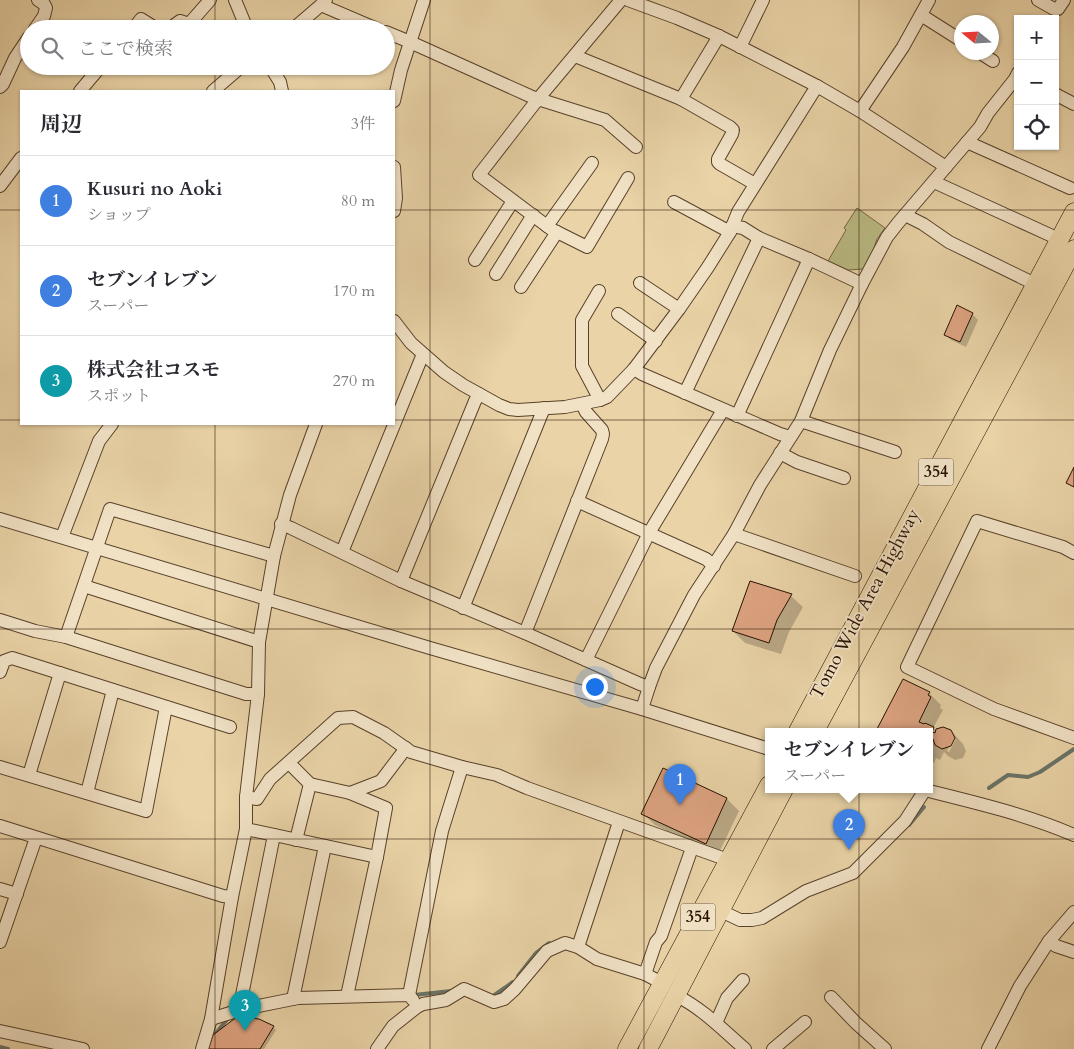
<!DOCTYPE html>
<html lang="ja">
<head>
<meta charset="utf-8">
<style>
	:root { --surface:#fff; --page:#f2f2f3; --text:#2b2b33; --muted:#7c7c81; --line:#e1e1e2; --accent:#db2777 }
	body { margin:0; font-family:Cardo,"Noto Serif JP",serif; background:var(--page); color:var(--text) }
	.controls { position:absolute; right:15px; top:15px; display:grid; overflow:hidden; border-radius:0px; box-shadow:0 1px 4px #0004 }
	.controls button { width:45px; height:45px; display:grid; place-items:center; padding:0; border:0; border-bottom:1px solid var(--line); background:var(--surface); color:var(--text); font:25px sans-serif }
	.compass { position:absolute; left:954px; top:15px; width:45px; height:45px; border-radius:50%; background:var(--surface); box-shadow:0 1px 4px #0004; rotate:288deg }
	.you { position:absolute; left:594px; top:686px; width:18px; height:18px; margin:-12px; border:4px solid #fff; border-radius:50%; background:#1a73e8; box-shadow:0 0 0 8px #1a73e833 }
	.badge { display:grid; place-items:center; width:32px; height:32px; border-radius:50%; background:var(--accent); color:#fff; font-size:16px; font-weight:700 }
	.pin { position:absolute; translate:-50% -41px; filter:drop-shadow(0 1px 2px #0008) }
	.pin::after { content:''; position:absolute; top:26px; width:18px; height:15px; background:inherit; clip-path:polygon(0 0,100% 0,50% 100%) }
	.popup { position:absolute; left:765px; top:728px; width:168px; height:65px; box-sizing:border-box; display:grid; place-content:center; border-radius:0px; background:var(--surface); filter:drop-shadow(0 1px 4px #0005); font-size:16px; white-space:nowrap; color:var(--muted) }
	.popup b { font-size:19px; color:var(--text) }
	.popup::after { content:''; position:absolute; left:50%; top:100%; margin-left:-10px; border:10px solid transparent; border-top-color:var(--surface) }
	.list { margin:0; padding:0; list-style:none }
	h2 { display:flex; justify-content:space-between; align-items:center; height:65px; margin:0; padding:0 20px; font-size:21px }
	h2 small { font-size:16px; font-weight:400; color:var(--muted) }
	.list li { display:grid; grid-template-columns:32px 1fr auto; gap:15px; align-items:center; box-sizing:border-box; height:90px; padding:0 20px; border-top:1px solid var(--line) }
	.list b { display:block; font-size:19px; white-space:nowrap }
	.list p { margin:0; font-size:16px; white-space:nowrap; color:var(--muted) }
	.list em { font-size:16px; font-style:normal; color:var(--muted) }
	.icon { flex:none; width:28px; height:28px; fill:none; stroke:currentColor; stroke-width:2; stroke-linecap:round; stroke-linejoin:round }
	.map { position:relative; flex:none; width:1074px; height:1049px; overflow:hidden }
	.search { position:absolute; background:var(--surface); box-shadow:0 1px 4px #0004; left:20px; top:20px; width:375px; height:55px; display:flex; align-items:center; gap:12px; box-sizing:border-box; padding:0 18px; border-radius:28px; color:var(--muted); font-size:19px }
	.panel { position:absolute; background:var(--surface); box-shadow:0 1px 4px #0004; left:20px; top:90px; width:375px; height:335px; border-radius:0px }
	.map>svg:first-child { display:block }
	.green { fill:#babb84; stroke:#706642 }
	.shadow { fill:#0003; fill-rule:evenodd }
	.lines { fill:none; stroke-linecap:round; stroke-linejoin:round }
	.stream { stroke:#6a7467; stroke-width:4 }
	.building { fill:#dda381; stroke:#271000 }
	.minor-casing { stroke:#58412a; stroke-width:14 }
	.highway-casing { stroke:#271000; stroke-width:19 }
	.minor { stroke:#f1e2c6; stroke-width:12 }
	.highway { stroke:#e9d3a7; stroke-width:18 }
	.grid { fill:none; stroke:#271000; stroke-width:1; stroke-opacity:0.55 }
	.labels { text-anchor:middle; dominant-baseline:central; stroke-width:4; stroke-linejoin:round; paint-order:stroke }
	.shield { fill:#f1e2c6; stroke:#644f3b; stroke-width:1 }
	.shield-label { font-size:16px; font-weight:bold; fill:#271000 }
	.street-label { font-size:18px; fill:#271000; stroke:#f1e2c6 }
</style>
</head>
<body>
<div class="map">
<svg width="1074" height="1049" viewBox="0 0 1074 1049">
	<rect width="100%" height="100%" fill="#e9d3a7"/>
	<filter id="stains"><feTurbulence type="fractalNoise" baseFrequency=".004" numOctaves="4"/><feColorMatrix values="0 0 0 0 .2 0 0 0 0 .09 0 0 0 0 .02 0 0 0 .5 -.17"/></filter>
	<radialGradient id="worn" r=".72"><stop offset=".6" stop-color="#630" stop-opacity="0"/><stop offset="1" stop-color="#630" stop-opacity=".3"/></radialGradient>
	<polygon class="green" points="857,208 885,228 877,239 871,257 863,269 848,270 828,261 846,230 844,228"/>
	<g class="shadow">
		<polygon points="972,314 978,320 966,347 951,340 945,334"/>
		<polygon points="751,583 791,596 803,607 789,632 781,654 745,643 733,631"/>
		<path d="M904 680 929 693 941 705 940 708 943 710 933 728 936 731H951L963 744 966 751 963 758 955 760 948 756 944 752 940 760 936 758 934 763 929 761V731H881L878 729ZM953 739H956L949 752 947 751Z"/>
		<polygon points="663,769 727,799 739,811 718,855 655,825 642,813"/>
		<polygon points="273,1027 276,1030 264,1049 210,1049"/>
	</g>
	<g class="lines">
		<g class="stream">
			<polyline points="989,788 1008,775 1028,777 1040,772 1074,749"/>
			<polyline points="909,825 924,807"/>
			<polyline points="518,976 536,953 549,943"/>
			<polyline points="414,995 451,991"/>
			<polyline points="493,996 513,982"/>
			<polyline points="214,1036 228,1018"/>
			<polyline points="0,1047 8,1049"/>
		</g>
	</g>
	<g class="building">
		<polygon points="957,305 973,313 960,342 944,335"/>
		<polygon points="1074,467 1074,487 1066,483"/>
		<polygon points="750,581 792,594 777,620 769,643 732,631"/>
		<polygon points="903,679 930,692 928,695 931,697 919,722 924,724 925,723 934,727 932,732 935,733 936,729 943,727 951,730 955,738 951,746 942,749 935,745 933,739 929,746 929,731 881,731 877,729"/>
		<polygon points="663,768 727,798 706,844 641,814"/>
		<polygon points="238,1016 259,1019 274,1026 260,1049 208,1049 213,1035"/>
	</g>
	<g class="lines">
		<defs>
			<g id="minor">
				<polyline points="235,0 247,29"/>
				<polyline points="628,0 677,18 719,36 817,86 860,111 946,167"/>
				<polyline points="1038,0 1054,9 1058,9 1064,0"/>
				<polyline points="321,5 377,29"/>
				<polyline points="921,15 962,41"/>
				<polyline points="35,29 44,16 46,8 44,4 38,0"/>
				<polyline points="133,29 141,19 157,29"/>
				<polyline points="169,29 180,21 189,24 210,0"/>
				<polyline points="293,29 321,5 326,0"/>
				<polyline points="386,32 410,42 530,96 538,99 621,0"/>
				<polyline points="719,36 681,99 730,127 733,130 732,134 718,159 718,162 720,164 755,184"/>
				<polyline points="740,47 763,0"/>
				<polyline points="979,52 993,61"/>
				<polyline points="575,56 681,99"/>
				<polyline points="270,66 280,82 282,91"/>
				<polyline points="0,87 3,84 15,58 29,37"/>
				<polyline points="80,91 101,66"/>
				<polyline points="213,91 242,66"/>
				<polyline points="1055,94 1074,104"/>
				<polyline points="394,101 401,70 424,0"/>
				<polyline points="860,111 903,47 929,0"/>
				<polyline points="967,142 1070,188"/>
				<polyline points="394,167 396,198 394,211"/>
				<polyline points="628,178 587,247 551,229 479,175 538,99 605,120 636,147"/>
				<polyline points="934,182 1050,235"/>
				<polyline points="0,186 21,158"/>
				<polyline points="674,202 730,232"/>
				<polyline points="905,215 923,224 949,242 1035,284"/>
				<polyline points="547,226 592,163"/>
				<polyline points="732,226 743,228 759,238 809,259 862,284"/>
				<polyline points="475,260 513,201"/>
				<polyline points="496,274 533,215"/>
				<polyline points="640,283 679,309"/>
				<polyline points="521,287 557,232"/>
				<polyline points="599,291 582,320 582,366 600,400"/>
				<polyline points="618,314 656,341"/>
				<polyline points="394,321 411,343 444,372 463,385 499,405 509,409 518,410 565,407 600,400 607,397 634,369 679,309 708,267 730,232 738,212 817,86"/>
				<polyline points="634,369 642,374 780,434 790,437"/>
				<polyline points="685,393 759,238"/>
				<polyline points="737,416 809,259"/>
				<polyline points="801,421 895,452"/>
				<polyline points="780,453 797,462 844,478"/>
				<polyline points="577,501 706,559 714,566"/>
				<polyline points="0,519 430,648 642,709 769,749"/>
				<polyline points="281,524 291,528 401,581 525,633 640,684 649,687"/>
				<polyline points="734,534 855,576"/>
				<polyline points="62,537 99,441 112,424"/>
				<polyline points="342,552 423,354"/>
				<polyline points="1074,553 1063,547 977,521 907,667 994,709 1074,738"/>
				<polyline points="401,581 475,401 479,394"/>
				<polyline points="84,586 259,642"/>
				<polyline points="463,608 544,408"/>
				<polyline points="0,620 35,631 66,637 246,694 258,694"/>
				<polyline points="525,633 602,439 603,434 602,430 586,412 582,404"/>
				<polyline points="66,637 110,509 274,556"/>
				<polyline points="586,660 649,533 723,410"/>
				<polyline points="0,672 4,661 12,658 230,727"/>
				<polyline points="642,709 649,687 656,668 694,595 734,534 760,485 801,421 830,350 862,284 887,237 898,223 980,127 988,113 1015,79 1018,73"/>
				<polyline points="289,763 310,784 350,793 381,781 406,748"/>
				<polyline points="0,767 146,811 166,707"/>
				<polyline points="29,775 60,673"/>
				<path d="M921 789C973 802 1025 814 1074 835"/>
				<polyline points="87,793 113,690"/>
				<polyline points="246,797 257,799 270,779 338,718 353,717 384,733 411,752 462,767 497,775 527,788 728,860"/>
				<polyline points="0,826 223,896 232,897"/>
				<polyline points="246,829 377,857 386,808 350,793"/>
				<polyline points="296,840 310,784"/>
				<polyline points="0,889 17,894"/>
				<polyline points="721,911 740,920 752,920 762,918 806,891 853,873 905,821 925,790"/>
				<polyline points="1049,941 1056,946 1074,952"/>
				<polyline points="0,942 36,838"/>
				<polyline points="578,947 619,822"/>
				<polyline points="645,974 656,942 661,936 692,848"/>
				<polyline points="409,995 442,831 462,767"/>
				<polyline points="347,996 377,857"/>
				<path d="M677 996C703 1009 723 1030 745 1049"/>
				<polyline points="831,997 856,1023 885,1049"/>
				<polyline points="293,999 325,846"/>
				<polyline points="239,1010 274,835"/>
				<polyline points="211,1019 243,1009 298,998 409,995 413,1000"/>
				<polyline points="716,1023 727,998 743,980"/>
				<polyline points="0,1031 83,1049"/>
				<polyline points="202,1049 211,1019 232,897 246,829 246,797 258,694 259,642 274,556 290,495 316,424"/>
				<polyline points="377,1049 393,1026 417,1007 423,1004 446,1000 464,989 494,1002 504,999 515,989 547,951 565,943 578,947 597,959 645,974 662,983"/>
				<polyline points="773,1049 805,1022"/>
				<polyline points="988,1049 1020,986 1049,941 1074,912"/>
			</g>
			<g id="highway">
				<polyline points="798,731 1074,212"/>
				<polyline points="815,731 1074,249"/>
				<polyline points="627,1049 769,785"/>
				<polyline points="648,1049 784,789"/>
			</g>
		</defs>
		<use href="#minor" class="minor-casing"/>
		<use href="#highway" class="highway-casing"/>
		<use href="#minor" class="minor"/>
		<use href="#highway" class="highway"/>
	</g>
	<path class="grid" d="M215 0V29M430 0V1049M644 0V1049M859 0V1049M215 66V91M0 210H21M394 210H1074M0 420H21M394 420H1074M215 424V1049M0 629H1074M0 839H1074"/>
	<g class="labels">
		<g class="shield">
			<rect x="918.5" y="458.5" width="35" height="27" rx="4"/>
			<rect x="680.5" y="903.5" width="35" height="27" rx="4"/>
		</g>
		<g class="shield-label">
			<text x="936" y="472">354</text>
			<text x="698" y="917">354</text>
		</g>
		<g class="street-label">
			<text transform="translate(865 604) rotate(-62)">Tomo Wide Area Highway</text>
		</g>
	</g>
	<rect width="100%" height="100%" filter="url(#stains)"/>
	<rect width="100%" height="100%" fill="url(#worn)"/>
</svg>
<div class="controls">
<button>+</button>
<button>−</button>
<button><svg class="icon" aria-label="locate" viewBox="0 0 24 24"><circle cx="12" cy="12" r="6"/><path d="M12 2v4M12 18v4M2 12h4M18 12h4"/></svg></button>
</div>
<svg class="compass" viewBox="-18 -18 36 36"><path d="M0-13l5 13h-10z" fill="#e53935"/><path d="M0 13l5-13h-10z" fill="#7c7c81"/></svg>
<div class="you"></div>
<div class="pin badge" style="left:680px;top:805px;background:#3f7fe0">1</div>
<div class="pin badge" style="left:849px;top:850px;background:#3f7fe0">2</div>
<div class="popup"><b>セブンイレブン</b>スーパー</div>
<div class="pin badge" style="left:245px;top:1031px;background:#0f9aa8">3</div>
<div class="search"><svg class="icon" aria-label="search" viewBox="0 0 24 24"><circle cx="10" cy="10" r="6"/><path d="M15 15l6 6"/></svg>ここで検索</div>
<section class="panel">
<h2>周辺<small>3件</small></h2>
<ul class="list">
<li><span class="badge" style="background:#3f7fe0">1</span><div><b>Kusuri no Aoki</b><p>ショップ</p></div><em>80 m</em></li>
<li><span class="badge" style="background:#3f7fe0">2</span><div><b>セブンイレブン</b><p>スーパー</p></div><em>170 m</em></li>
<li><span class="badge" style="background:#0f9aa8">3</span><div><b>株式会社コスモ</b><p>スポット</p></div><em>270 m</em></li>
</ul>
</section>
</div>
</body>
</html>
